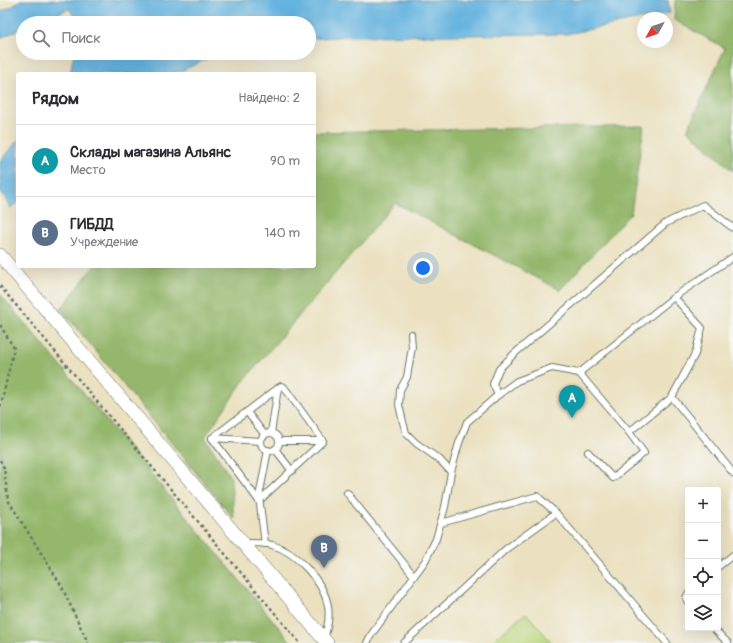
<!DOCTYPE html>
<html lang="ru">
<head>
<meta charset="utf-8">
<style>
	:root { --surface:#fff; --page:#f7f7f7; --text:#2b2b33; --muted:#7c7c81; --line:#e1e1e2; --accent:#1f6fb2 }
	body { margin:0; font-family:Pangolin,sans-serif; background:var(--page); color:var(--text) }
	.controls { position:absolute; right:12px; bottom:12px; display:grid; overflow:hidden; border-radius:4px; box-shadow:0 4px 16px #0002 }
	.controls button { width:36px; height:36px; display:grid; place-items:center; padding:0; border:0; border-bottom:1px solid var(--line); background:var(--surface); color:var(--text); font:20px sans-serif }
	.compass { position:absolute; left:637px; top:12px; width:36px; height:36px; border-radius:50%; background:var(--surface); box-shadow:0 4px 16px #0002; rotate:230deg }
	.you { position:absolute; left:423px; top:268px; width:14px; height:14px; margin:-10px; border:3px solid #fff; border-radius:50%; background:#1a73e8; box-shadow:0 0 0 6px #1a73e833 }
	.badge { display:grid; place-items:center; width:26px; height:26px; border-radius:50%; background:var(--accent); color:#fff; font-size:13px; font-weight:700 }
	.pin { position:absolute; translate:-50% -33px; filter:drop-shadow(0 1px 2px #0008) }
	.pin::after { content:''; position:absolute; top:21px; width:14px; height:12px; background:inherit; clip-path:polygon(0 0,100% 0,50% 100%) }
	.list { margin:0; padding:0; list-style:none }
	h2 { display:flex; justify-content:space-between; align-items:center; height:52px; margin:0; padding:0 16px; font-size:17px }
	h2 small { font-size:13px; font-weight:400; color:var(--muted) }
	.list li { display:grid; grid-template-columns:26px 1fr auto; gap:12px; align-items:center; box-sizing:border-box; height:72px; padding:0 16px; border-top:1px solid var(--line) }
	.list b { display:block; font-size:15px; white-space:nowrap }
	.list p { margin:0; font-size:13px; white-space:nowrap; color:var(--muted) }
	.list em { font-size:13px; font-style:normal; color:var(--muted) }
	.icon { flex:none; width:22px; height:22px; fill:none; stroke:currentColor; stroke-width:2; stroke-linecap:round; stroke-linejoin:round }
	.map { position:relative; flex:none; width:733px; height:643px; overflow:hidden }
	.search { position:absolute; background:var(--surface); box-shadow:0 4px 16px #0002; left:16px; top:16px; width:300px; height:44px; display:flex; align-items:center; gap:10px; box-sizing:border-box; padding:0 14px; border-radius:22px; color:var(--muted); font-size:15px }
	.panel { position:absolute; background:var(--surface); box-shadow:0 4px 16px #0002; left:16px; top:72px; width:300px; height:196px; border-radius:4px }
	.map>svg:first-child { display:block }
	.green { fill:#bbd67c; stroke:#6d8a58 }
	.forest { fill:#94b76c; stroke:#5a7a50 }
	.water { fill:#65b3df; stroke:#42788a }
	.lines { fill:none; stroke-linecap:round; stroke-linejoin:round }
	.lane-casing { stroke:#667665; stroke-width:8 }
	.street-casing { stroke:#667665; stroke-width:14 }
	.path { stroke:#667665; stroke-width:2.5; stroke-dasharray:3 3; stroke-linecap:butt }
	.lane { stroke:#fff; stroke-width:6 }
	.street { stroke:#fff; stroke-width:13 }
</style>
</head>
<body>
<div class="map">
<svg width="733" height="643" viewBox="0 0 733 643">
	<rect width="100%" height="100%" fill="#f6f6f2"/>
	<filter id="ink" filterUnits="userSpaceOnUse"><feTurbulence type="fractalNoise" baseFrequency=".025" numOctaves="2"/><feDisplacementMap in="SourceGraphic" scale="8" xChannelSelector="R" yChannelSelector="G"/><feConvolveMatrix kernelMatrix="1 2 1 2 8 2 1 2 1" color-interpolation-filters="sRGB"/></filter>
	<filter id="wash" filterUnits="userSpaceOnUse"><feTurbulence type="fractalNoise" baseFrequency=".012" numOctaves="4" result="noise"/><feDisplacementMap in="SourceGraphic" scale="16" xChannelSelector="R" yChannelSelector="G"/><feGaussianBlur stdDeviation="0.9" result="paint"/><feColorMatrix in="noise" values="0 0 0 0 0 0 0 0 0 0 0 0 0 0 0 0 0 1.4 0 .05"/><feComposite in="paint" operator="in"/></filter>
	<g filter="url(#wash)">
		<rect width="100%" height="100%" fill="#ebe1c0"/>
		<polygon class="green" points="526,613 552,643 490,643"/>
		<g class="forest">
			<polygon points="675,0 733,0 733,171 687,130 725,48 674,20"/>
			<polygon points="644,126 631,213 560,290 395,203 242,383 205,437 231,478 234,519 61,309 94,266 314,266 314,132"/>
			<polygon points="0,294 36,336 292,643 0,643"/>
		</g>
		<g class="water">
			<path d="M20 0H668L670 13 567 34 350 36 309 39V23H79L69 9C54 14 39 23 23 23V28L0 38V12L13 6Z"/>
			<polygon points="74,53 219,53 175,74 70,74"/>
			<polygon points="18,140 18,202 10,208 0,189 0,161"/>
		</g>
	</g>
	<g filter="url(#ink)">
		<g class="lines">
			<defs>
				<g id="lane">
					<polyline points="674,297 733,257"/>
					<polyline points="411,334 412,347 407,377 400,390 399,405 403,422 406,433 416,443 440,460 451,472"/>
					<polyline points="579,373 629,432"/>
					<polyline points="498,395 493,384 499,369 514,354 666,223 703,205 733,228"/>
					<polyline points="672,397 733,473"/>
					<polyline points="247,412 265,435"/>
					<polyline points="271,433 278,388"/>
					<circle cx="270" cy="442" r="9"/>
					<polyline points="212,438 261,441"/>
					<polyline points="279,441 323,441 284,387 281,386 212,438 259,501 323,441"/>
					<polyline points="275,449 292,471"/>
					<polyline points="347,493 414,576"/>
					<polyline points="441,523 537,496 556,513"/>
					<path d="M244 543C253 543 263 542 272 545 295 551 324 582 328 606 330 618 327 628 324 639"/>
					<polyline points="265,544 259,497 268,450"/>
					<polyline points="718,567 733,555"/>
					<polyline points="688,594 686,598 688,602"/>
					<polyline points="713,628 728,643"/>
					<polyline points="367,643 371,635 425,561 436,539 445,507 451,472 459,443 467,422 498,395 517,381 552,368 579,373 674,297 702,328 695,354 672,397 629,432 644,453 613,478 588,452"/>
					<polyline points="404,643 506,549 556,513 667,643"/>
				</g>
				<polyline id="street" points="0,255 327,643"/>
			</defs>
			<use href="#lane" class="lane-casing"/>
			<use href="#street" class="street-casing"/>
			<g class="path">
				<polyline points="0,286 300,643"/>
				<polyline points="0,325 14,348 0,409"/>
				<polyline points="0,460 4,468 8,500 61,585 88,643"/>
			</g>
			<use href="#lane" class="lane"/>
			<use href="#street" class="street"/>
		</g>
	</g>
</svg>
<div class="controls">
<button>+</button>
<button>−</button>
<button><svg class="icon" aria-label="locate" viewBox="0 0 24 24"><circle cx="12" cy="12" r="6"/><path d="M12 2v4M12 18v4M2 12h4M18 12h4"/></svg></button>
<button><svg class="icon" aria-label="layers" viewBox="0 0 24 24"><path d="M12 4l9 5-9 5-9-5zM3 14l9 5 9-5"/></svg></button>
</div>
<svg class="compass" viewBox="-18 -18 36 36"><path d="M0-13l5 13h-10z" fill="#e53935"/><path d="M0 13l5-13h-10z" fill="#7c7c81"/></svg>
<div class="you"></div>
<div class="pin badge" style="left:572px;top:418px;background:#0f9aa8">A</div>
<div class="pin badge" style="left:324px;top:568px;background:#5c6f8a">B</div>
<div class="search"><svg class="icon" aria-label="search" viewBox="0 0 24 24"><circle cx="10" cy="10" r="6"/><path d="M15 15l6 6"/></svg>Поиск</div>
<section class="panel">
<h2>Рядом<small>Найдено: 2</small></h2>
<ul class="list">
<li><span class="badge" style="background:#0f9aa8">A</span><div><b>Склады магазина Альянс</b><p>Место</p></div><em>90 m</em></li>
<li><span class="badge" style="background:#5c6f8a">B</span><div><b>ГИБДД</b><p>Учреждение</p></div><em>140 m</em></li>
</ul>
</section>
</div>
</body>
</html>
